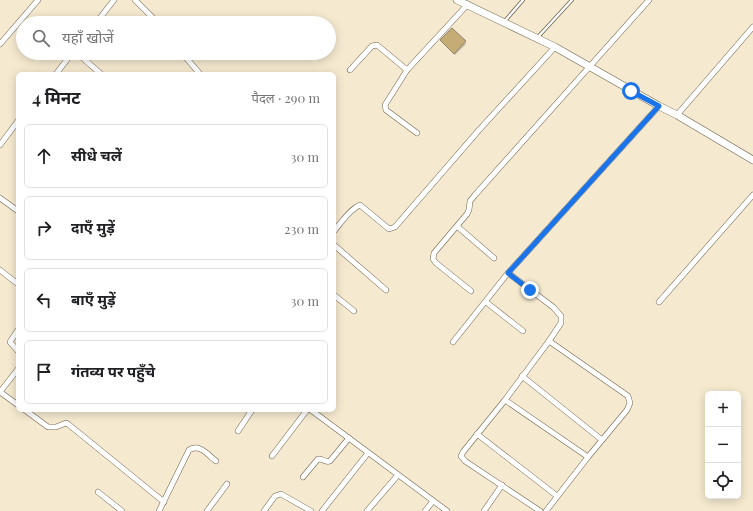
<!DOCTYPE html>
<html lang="hi">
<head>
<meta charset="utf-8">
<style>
	:root { --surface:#fff; --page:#f2f2f2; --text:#202124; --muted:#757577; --line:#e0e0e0 }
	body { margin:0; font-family:"Playfair Display","Noto Sans Devanagari",serif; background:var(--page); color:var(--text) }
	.controls { position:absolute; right:12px; bottom:12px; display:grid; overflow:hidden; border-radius:6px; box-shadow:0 2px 10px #0003 }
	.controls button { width:36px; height:36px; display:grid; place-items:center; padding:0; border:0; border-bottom:1px solid var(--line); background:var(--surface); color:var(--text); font:20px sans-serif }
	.stop { position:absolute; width:12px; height:12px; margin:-9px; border:3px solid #1a73e8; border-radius:50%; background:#fff }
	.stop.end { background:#1a73e8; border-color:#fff; box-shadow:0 1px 4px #0008 }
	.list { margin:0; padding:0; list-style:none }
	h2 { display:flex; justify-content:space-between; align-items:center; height:52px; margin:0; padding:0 16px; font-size:17px }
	h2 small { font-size:13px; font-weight:400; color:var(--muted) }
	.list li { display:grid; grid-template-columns:26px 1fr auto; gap:12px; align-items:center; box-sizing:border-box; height:64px; margin:0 8px 8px; padding:0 8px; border:1px solid var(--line); border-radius:6px }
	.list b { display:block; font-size:15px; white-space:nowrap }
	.list em { font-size:13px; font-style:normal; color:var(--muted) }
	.icon { flex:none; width:22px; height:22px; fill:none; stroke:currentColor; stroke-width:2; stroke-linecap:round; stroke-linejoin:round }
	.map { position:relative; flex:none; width:753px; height:511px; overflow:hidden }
	.search { position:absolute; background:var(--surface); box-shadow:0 2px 10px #0003; left:16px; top:16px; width:320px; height:44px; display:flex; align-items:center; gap:10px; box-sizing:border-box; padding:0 14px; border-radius:22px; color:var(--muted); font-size:15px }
	.panel { position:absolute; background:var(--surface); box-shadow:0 2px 10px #0003; left:16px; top:72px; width:320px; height:340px; border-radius:6px }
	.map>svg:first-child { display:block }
	.shadow { fill:#0003 }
	.building { fill:#c5ac74; stroke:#8f846d }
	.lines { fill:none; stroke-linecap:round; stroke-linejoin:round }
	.lane-casing { stroke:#6c614b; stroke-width:4 }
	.street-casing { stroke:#6c614b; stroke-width:6 }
	.secondary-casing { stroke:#6c614b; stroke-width:8 }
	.lane { stroke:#fff; stroke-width:2.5 }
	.street { stroke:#fff; stroke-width:5 }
	.secondary { stroke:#fff; stroke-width:7 }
	.route { stroke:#1a73e8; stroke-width:5 }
</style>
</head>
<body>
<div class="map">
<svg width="753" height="511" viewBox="0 0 753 511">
	<rect width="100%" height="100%" fill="#f5e9cf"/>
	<polygon class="shadow" points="443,42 465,42 466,44 455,55"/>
	<polygon class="building" points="452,28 466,41 454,54 440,40"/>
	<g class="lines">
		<defs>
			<g id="lane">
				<polyline points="504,22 523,0"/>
				<polyline points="537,38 572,0"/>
			</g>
			<g id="street">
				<polyline points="135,0 158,23"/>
				<polyline points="96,23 114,0"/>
				<polyline points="0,44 38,0"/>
				<polyline points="77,53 101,74"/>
				<polyline points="182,53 200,74"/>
				<polyline points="350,70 372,46 377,45 407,70"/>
				<polyline points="56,74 72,53"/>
				<polyline points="677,115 753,27"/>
				<polyline points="417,133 386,110 385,105 407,70 468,4"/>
				<polyline points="0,145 18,121"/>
				<polyline points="0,198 18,211"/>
				<polyline points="458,227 494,258"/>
				<path d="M334 231C341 223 350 209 360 205L389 229 395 227 479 130 555 47"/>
				<polyline points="334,245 386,290"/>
				<polyline points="0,270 18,284"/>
				<polyline points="508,273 553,307 561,316 561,323 549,341 505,400 463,452 461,456 465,461 540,511"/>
				<polyline points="471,291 436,263 433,259 434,253 467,214 469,210 470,201 475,195 649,0"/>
				<polyline points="334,295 354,311"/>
				<polyline points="486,302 523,331"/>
				<polyline points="659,302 753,195"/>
				<polyline points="18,330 10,342 18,351"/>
				<polyline points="453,342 508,273 659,106"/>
				<polyline points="522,376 602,440"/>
				<polyline points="0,392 18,369"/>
				<polyline points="0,392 18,405"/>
				<polyline points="505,400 588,457"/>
				<polyline points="25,410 48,427 56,427 66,423 68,424 164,502"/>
				<polyline points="311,410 447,511"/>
				<polyline points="238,431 252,410"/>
				<polyline points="477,434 557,496"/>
				<polyline points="272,456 307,410"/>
				<path d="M303 477 318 459C322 458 325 463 330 461L349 438"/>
				<polyline points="98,492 122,511"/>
				<path d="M159 511 189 450C199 443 208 455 216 461"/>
				<polyline points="207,511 227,484"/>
				<polyline points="264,511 275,496 281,494 311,511"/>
				<polyline points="322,511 368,453"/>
				<polyline points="367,511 398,475"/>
				<polyline points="425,511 433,501"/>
				<polyline points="484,511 502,485"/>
				<polyline points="546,511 588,457 627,410 630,403 628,396 549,341"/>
			</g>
			<polyline id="secondary" points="457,0 555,47 659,106 677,115 753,160"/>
		</defs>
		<use href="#lane" class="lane-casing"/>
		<use href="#street" class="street-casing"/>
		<use href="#secondary" class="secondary-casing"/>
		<use href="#lane" class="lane"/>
		<use href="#street" class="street"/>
		<use href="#secondary" class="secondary"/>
	</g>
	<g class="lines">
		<polyline class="route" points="530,290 508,273 659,106 631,91"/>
	</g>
</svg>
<div class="controls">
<button>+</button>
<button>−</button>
<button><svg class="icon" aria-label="locate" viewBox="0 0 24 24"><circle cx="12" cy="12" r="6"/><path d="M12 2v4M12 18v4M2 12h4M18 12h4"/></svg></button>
</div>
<div class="stop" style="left:631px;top:91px"></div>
<div class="stop end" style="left:530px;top:290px"></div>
<div class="search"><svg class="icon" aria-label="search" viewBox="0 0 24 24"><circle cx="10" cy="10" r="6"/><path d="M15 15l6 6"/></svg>यहाँ खोजें</div>
<section class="panel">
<h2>4 मिनट<small>पैदल · 290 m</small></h2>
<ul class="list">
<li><svg class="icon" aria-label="ahead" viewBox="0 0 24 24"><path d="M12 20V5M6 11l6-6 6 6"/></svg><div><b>सीधे चलें</b></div><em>30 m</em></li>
<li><svg class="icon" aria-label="right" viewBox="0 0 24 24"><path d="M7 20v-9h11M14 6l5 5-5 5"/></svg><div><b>दाएँ मुड़ें</b></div><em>230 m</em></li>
<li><svg class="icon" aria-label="left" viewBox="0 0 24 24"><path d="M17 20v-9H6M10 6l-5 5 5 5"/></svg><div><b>बाएँ मुड़ें</b></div><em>30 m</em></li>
<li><svg class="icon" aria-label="arrive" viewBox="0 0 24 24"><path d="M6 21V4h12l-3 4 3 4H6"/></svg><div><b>गंतव्य पर पहुँचे</b></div></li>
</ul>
</section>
</div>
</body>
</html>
